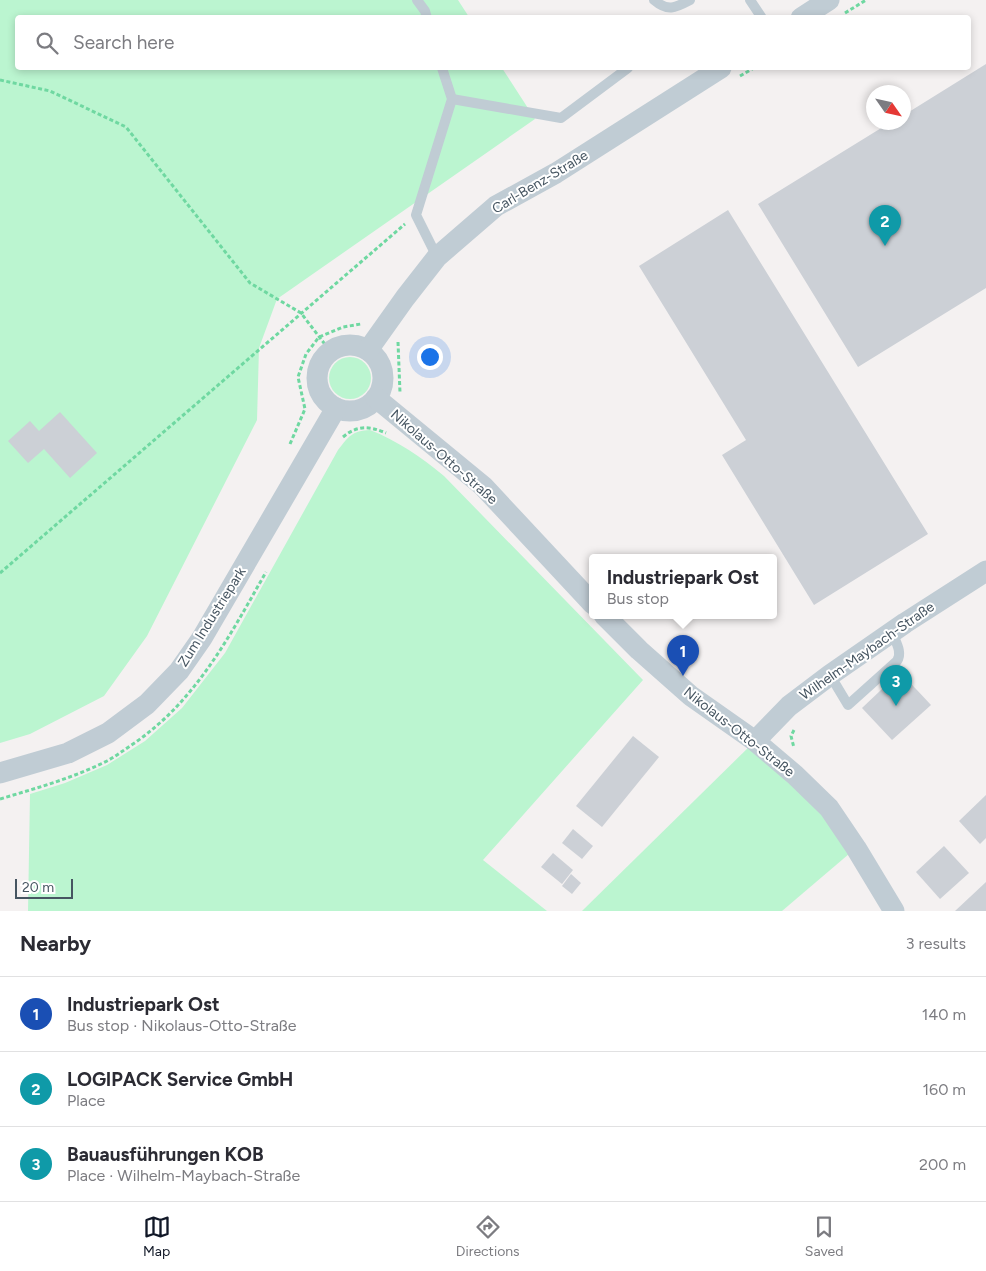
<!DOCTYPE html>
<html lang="en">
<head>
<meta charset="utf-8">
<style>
	:root { --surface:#fff; --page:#f7f7f7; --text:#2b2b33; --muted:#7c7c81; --line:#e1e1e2; --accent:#111827 }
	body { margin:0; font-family:Figtree,sans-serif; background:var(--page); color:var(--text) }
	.compass { position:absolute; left:866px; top:85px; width:45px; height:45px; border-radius:50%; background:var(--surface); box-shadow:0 2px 8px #0003; rotate:124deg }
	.scale { position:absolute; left:15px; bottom:12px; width:58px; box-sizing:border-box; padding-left:5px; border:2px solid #465561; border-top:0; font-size:14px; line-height:18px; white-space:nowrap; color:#465561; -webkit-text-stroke:4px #fff; paint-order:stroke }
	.you { position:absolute; left:429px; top:356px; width:18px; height:18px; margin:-12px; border:4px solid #fff; border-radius:50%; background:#1a73e8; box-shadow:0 0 0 8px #1a73e833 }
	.badge { display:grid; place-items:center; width:32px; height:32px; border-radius:50%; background:var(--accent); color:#fff; font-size:16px; font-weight:700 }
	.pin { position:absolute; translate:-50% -41px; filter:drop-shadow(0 1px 2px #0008) }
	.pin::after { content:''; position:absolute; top:26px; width:18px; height:15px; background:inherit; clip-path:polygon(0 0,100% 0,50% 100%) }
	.popup { position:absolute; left:589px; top:554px; width:188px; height:65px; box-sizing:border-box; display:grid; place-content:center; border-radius:5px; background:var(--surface); filter:drop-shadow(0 1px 4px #0005); font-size:16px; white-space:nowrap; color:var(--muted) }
	.popup b { font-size:19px; color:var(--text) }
	.popup::after { content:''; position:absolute; left:50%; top:100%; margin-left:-10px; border:10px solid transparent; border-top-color:var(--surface) }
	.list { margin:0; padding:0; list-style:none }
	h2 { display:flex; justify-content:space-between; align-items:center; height:65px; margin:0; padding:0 20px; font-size:21px }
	h2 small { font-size:16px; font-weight:400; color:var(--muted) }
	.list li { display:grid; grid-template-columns:32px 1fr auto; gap:15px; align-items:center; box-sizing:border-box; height:75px; padding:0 20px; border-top:1px solid var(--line) }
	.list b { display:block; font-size:19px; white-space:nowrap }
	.list p { margin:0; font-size:16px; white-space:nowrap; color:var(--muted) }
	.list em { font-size:16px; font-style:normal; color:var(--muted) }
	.icon { flex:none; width:28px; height:28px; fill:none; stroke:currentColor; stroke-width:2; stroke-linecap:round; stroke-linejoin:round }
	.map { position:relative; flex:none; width:986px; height:911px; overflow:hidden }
	.search { position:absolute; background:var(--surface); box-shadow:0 2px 8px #0003; left:15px; right:15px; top:15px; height:55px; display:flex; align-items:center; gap:12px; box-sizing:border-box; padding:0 18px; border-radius:5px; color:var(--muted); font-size:19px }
	.sheet { height:290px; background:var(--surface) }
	nav { display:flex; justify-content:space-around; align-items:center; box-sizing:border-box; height:70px; border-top:1px solid var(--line); background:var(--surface); font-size:14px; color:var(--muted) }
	nav a { display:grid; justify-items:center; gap:2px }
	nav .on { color:var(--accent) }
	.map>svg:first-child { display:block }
	.green { fill:#bbf5d0 }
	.building { fill:#ccd0d6 }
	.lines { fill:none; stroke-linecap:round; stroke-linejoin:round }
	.path { stroke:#6fd8a1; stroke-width:3; stroke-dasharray:4 2.5; stroke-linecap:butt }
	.lane { stroke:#c0ccd4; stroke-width:10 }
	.street { stroke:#c0ccd4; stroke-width:21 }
	.labels { text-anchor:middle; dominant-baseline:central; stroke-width:4; stroke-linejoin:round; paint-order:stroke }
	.street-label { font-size:14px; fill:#465561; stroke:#fff }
</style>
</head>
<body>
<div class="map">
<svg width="986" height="911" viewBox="0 0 986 911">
	<rect width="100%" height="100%" fill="#f4f1f1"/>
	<g class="green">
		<polygon points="0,0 458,0 469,17 18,18 18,68 502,68 535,119 277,299 259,348 257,420 147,636 104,696 30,734 0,743"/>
		<circle cx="350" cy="378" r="21"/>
		<path d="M370 430C398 441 421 457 444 476L643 680 483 860 547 911H28L30 794 65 783 107 765 145 741 182 708 225 653 338 450C349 436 352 431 370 430Z"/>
		<polygon points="755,741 856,848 782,911 582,911"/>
	</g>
	<g class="building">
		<polygon points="986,64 986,288 858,367 758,204 891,122 904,122 904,115"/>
		<polygon points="728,210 928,534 814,605 722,455 746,440 639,266"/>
		<polygon points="60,412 97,453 70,478 44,449 28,463 8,441 30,421 39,431"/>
		<polygon points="900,672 931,705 892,740 862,708"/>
		<polygon points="633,736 659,757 602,827 576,806"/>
		<polygon points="986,795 986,838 980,844 959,821"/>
		<polygon points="573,829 593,846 582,859 562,843"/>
		<polygon points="944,846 969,873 940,899 916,872"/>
		<polygon points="553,853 573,870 562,884 541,867"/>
		<polygon points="571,874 581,883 572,894 562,886"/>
		<polygon points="986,882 986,911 955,911"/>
	</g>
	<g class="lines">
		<g class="path">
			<polyline points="845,13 866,0"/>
			<polyline points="740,76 754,68"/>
			<polyline points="0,80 50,91 126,127 250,283 301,313 330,351"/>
			<polyline points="398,342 400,393"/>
			<path d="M343 437C357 425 370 426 386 433"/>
			<polyline points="290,444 305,409 298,377 306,354 319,337 343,327 361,324"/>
			<polyline points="0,573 405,224"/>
			<polyline points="794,730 791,736 794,748"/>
			<path d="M0 799C37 788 73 778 107 761 116 756 124 750 133 744 196 701 229 637 266 572"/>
		</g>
		<g class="lane">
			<polyline points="417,0 425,11 427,18"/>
			<path d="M654 0C668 12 675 8 690 0"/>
			<polyline points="750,0 762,18"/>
			<polyline points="452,99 561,118 628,68"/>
			<polyline points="437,257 416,215 452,99 442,68"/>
			<path d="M830 675 848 705 897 661C903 652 895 641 892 632"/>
		</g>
		<g class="street">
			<polyline points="801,18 829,0"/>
			<circle cx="350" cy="378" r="33"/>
			<polyline points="368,350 405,298 437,257 496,206 556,173 721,68"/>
			<polyline points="376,398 483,486 593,604"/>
			<polyline points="604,615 639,650 691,696 755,741 795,775 829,808 856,848 894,911"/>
			<polyline points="755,741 789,706 830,675 905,623 986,571"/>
			<polyline points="0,773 68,753 108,733 147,704 179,671 202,638 336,408"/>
		</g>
	</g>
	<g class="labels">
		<g class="street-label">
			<text transform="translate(540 182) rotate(-31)">Carl-Benz-Straße</text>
			<text transform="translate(444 457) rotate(41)">Nikolaus-Otto-Straße</text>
			<text transform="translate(212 617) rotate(-58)">Zum Industriepark</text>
			<text transform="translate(867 651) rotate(-35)">Wilhelm-Maybach-Straße</text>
			<text transform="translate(739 732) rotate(38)">Nikolaus-Otto-Straße</text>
		</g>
	</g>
</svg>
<svg class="compass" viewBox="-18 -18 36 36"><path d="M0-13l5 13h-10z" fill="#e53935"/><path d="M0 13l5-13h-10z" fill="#7c7c81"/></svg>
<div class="scale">20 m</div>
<div class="you"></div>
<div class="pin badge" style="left:683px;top:676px;background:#1a4fb4">1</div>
<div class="popup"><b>Industriepark Ost</b>Bus stop</div>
<div class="pin badge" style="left:885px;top:246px;background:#0f9aa8">2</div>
<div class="pin badge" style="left:896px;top:706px;background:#0f9aa8">3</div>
<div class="search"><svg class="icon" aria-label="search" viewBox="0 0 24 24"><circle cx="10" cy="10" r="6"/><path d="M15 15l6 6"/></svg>Search here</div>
</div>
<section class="sheet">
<h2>Nearby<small>3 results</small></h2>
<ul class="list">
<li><span class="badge" style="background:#1a4fb4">1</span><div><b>Industriepark Ost</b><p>Bus stop · Nikolaus-Otto-Straße</p></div><em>140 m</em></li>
<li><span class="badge" style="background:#0f9aa8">2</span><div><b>LOGIPACK Service GmbH</b><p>Place</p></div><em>160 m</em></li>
<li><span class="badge" style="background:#0f9aa8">3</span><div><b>Bauausführungen KOB</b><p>Place · Wilhelm-Maybach-Straße</p></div><em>200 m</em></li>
</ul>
</section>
<nav>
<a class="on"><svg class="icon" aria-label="map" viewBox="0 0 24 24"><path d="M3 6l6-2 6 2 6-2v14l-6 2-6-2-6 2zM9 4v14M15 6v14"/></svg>Map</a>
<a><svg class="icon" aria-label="directions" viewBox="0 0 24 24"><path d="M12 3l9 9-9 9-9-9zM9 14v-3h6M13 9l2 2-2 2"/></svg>Directions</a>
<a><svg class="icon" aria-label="saved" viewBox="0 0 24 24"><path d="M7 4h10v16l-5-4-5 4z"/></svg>Saved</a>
</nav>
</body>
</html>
